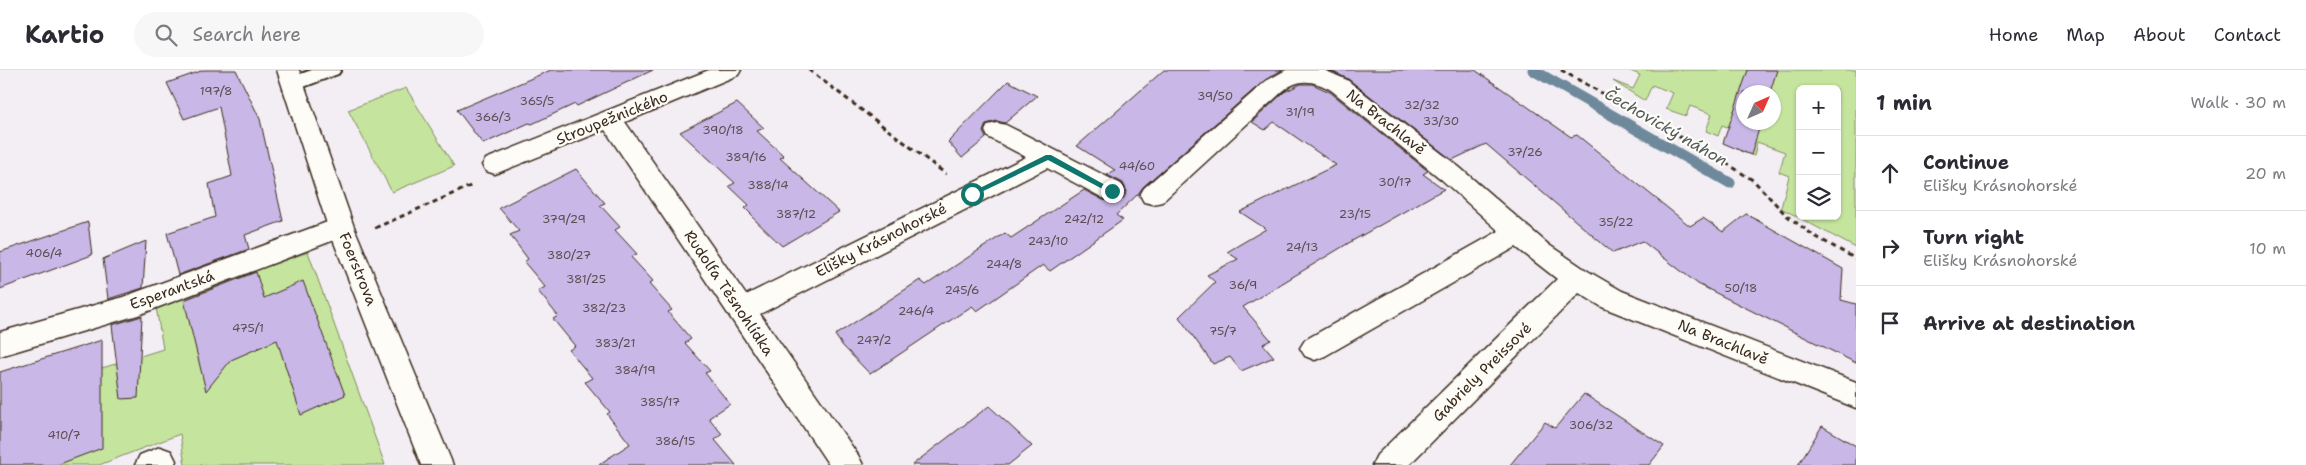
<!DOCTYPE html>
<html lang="en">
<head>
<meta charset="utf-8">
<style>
	:root { --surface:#fff; --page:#f7f7f7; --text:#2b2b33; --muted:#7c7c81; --line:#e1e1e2 }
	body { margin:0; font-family:"Shantell Sans",sans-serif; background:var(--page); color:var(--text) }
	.controls { position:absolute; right:15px; top:15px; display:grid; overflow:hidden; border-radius:8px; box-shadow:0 1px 4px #0004 }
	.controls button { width:45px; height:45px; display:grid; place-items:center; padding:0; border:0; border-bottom:1px solid var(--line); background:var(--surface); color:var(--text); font:25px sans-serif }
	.compass { position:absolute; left:1736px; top:15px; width:45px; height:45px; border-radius:50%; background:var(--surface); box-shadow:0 1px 4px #0004; rotate:45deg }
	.stop { position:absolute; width:15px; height:15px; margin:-11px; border:4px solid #0f766e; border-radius:50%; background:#fff }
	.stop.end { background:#0f766e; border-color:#fff; box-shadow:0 1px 5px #0008 }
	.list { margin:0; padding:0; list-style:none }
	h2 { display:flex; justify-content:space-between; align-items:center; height:65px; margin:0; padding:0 20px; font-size:21px }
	h2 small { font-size:16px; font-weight:400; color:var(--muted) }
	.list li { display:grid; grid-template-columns:32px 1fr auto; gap:15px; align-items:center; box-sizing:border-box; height:75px; padding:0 20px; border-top:1px solid var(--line) }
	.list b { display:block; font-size:19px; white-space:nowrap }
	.list p { margin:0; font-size:16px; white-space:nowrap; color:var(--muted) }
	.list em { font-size:16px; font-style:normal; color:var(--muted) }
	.icon { flex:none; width:28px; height:28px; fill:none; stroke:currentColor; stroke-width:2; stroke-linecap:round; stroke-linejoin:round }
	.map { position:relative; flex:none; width:1856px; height:395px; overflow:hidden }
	header { display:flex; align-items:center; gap:30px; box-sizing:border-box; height:70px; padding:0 25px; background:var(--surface); border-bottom:1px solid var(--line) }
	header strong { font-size:24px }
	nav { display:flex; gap:28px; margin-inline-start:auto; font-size:18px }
	.search { width:350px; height:45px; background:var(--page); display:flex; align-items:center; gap:12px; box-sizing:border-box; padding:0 18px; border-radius:28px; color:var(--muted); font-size:19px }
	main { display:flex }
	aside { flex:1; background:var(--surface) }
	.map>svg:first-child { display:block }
	.green { fill:#c5e59e; stroke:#80885e; fill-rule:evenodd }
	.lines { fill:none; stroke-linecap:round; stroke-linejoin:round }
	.stream { stroke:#6e899b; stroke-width:11 }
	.building { fill:#c9b7e7; stroke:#3b2a1e }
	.service-casing { stroke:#3b2a1e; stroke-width:4 }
	.minor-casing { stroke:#3b2a1e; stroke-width:3 }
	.tertiary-casing { stroke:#3b2a1e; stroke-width:3 }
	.path { stroke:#3b2a1e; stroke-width:3; stroke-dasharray:5 4; stroke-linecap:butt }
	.service { fill:#fdfcf7; fill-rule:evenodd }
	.minor { fill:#fdfcf7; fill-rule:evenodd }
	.tertiary { fill:#fdfcf7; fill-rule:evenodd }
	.route { fill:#0f766e }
	.labels { text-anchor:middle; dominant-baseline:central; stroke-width:4.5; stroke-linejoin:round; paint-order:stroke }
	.number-label { font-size:12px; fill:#5e4d50 }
	.street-label { font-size:15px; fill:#3b2a1e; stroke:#fdfcf7 }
	.water-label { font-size:16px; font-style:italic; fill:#545a5d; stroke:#fdfcf7 }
</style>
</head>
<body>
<header>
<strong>Kartio</strong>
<div class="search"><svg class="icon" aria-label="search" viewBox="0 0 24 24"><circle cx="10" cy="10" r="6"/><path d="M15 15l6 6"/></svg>Search here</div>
<nav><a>Home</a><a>Map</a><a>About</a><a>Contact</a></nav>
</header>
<main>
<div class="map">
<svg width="1856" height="395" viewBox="0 0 1856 395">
	<rect width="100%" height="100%" fill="#f3eef4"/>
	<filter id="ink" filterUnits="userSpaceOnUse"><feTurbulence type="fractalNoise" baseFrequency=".02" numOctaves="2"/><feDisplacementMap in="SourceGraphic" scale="10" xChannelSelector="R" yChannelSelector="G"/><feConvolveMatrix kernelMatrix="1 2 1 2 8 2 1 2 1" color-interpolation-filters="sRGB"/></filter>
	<g filter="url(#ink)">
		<g class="green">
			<path d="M1628 0H1856V178L1781 138 1789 106 1779 102 1785 82 1757 72 1754 86 1740 81 1746 64 1722 55 1718 66 1706 61 1712 44 1690 36 1686 46 1666 39 1673 23 1652 15 1645 31 1613 11 1633 19 1640 5ZM1800 19H1837V146H1800ZM1744 22H1774V52H1744Z"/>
			<polygon points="406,18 454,96 392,122 348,40"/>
			<polygon points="308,182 385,395 185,395 180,364 99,395 0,395 0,330 163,279 156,237"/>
		</g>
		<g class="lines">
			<polyline class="stream" points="1533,0 1730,113"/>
		</g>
		<g class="building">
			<polygon points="204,0 236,0 260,49 283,151 245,165 249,179 178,205 167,163 215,147 209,114 232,106 219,37 184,49 167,13"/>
			<polygon points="551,0 653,0 577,36 575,34 532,54 529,53 483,74 457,40"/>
			<polygon points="1164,0 1282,0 1265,10 1143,117 1138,124 1116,145 1123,150 1050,201 1043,195 977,241 972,236 870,304 842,275 835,265 920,210 926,215 1005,163 1011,168 1084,120 1103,130 1112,132 1123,129 1127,122 1123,113 1107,105 1115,100 1077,76"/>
			<polygon points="1329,0 1475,0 1571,67 1577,65 1690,156 1703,148 1723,162 1746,144 1843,199 1841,230 1856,234 1856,293 1698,214 1642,171 1613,183 1486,74 1452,90 1348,9"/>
			<polygon points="1748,0 1777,0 1770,22 1744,22 1744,52 1761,52 1751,85 1723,73"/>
			<polygon points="1008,11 1037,26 1005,53 997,51 986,54 983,62 986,68 962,88 948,72"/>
			<polygon points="1301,14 1312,14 1330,22 1428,101 1423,104 1444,119 1352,171 1243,237 1271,270 1263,274 1274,287 1241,301 1230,287 1213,294 1179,247 1215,212 1207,205 1238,189 1227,182 1266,159 1240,142 1336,95 1274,52 1265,60 1252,52 1284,22"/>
			<polygon points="737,33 764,58 757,61 784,86 780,88 839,142 782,176 752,147 753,146 745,138 749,135 729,116 735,113 680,62"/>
			<polygon points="576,99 605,133 600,135 620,157 615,160 637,184 631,187 653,211 649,214 672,240 668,242 691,269 685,273 710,301 705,303 730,334 709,348 722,364 715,370 736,395 598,395 630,374 607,344 610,342 585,312 592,308 569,280 575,276 553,249 558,246 538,221 545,217 524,192 528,189 510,165 519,161 499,138"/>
			<polygon points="88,152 92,185 0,219 0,182"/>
			<polygon points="146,171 143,218 108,229 103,189"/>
			<polygon points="256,202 264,228 303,211 345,325 301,345 277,270 231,290 206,321 184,230"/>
			<polygon points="142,246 138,328 121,329 112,255"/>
			<polygon points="102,270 102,378 57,395 0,395 0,302"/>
			<polygon points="1584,324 1664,376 1649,395 1510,395 1545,352 1555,358"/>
			<polygon points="989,336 1032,376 1008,395 912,395"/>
			<polygon points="1822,356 1856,376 1856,395 1798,395"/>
		</g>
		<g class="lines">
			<defs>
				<polygon id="service" points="312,0 341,0 338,4 293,21 286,19 283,14 286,9"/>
				<g id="minor">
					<polygon points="709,0 741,0 738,5 625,52 746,225 1026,87 988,67 985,61 988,55 997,53 1006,55 1121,114 1125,121 1121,128 1112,130 1103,128 1047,98 760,244 858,385 863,395 829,395 605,60 495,104 486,101 482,95 486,89"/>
					<path d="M1286 0H1324L1347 10 1459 97 1549 175 1586 200 1622 221 1856 312V338L1602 237 1579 223 1409 395H1372L1377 385 1557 209 1516 177 1325 286 1315 290 1305 286 1300 278 1305 270 1499 161 1441 109 1331 20C1313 10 1299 8 1283 21L1162 132 1153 134 1144 132 1140 125 1144 118 1266 11Z"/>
					<polygon points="341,147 350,150 354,157 350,164 138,245 0,286 0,262 123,227"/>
					<polygon points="160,377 171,381 176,391 174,395 135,395 140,385"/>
				</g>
				<polygon id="tertiary" points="277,0 299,0 354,157 453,395 421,395 328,157"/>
			</defs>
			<use href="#service" class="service-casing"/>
			<use href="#minor" class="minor-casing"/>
			<use href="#tertiary" class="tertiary-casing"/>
			<g class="path">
				<polyline points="809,0 946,104"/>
				<polyline points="1561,0 1731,96 1754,111 1786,145 1813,165 1856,189"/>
				<polyline points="375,158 473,115"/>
			</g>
			<use href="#service" class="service"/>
			<use href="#minor" class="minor"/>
			<use href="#tertiary" class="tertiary"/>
		</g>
	</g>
	<polygon class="route" points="1046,85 1051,85 1116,121 1110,123 1048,90 975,125 968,124"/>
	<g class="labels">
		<g class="number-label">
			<text x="216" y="21">197/8</text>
			<text x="1215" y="26">39/50</text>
			<text x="537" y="31">365/5</text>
			<text x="1422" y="35">32/32</text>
			<text x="1300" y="42">31/19</text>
			<text x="493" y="47">366/3</text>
			<text x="1441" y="51">33/30</text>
			<text x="723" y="60">390/18</text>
			<text x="1525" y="82">37/26</text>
			<text x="746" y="87">389/16</text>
			<text x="1137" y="96">44/60</text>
			<text x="1395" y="112">30/17</text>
			<text x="768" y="115">388/14</text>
			<text x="796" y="144">387/12</text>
			<text x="1355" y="144">23/15</text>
			<text x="564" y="149">379/29</text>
			<text x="1084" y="149">242/12</text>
			<text x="1616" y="152">35/22</text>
			<text x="1048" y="171">243/10</text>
			<text x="1302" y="177">24/13</text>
			<text x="44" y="183">406/4</text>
			<text x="569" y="185">380/27</text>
			<text x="1004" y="194">244/8</text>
			<text x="586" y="209">381/25</text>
			<text x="1243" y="215">36/9</text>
			<text x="1741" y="218">50/18</text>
			<text x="962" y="220">245/6</text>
			<text x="604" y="238">382/23</text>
			<text x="916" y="241">246/4</text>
			<text x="248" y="258">475/1</text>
			<text x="1223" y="261">75/7</text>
			<text x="874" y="270">247/2</text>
			<text x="615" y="273">383/21</text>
			<text x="635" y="300">384/19</text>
			<text x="660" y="332">385/17</text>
			<text x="1591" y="355">306/32</text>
			<text x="64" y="365">410/7</text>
			<text x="675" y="371">386/15</text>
		</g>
		<g class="street-label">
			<text transform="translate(612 48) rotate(-22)">Stroupežnického</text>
			<text transform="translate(1386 52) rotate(38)">Na Brachlavě</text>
			<text transform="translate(881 170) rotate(-27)">Elišky Krásnohorské</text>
			<text transform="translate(358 199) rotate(68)">Foerstrova</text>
			<text transform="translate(172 220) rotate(-20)">Esperantská</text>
			<text transform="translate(729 223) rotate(56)">Rudolfa Těsnohlídka</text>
			<text transform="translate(1723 272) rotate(22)">Na Brachlavě</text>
			<text transform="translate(1482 302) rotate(-45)">Gabriely Preissové</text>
		</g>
		<g class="water-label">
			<text transform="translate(1666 57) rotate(30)">Čechovický náhon</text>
		</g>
	</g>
</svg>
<div class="controls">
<button>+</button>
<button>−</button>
<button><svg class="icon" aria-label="layers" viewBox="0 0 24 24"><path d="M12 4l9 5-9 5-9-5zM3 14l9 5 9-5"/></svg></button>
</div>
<svg class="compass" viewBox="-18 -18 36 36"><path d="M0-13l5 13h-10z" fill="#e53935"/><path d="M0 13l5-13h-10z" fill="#7c7c81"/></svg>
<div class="stop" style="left:972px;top:124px"></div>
<div class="stop end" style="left:1112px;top:121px"></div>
</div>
<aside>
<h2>1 min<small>Walk · 30 m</small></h2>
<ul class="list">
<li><svg class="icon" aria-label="ahead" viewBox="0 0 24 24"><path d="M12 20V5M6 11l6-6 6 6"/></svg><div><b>Continue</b><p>Elišky Krásnohorské</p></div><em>20 m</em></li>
<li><svg class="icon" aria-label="right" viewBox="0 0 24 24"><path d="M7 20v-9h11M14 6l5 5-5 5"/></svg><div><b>Turn right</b><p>Elišky Krásnohorské</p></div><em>10 m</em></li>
<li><svg class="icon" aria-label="arrive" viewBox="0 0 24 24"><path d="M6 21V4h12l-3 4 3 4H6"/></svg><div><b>Arrive at destination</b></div></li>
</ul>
</aside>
</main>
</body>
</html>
